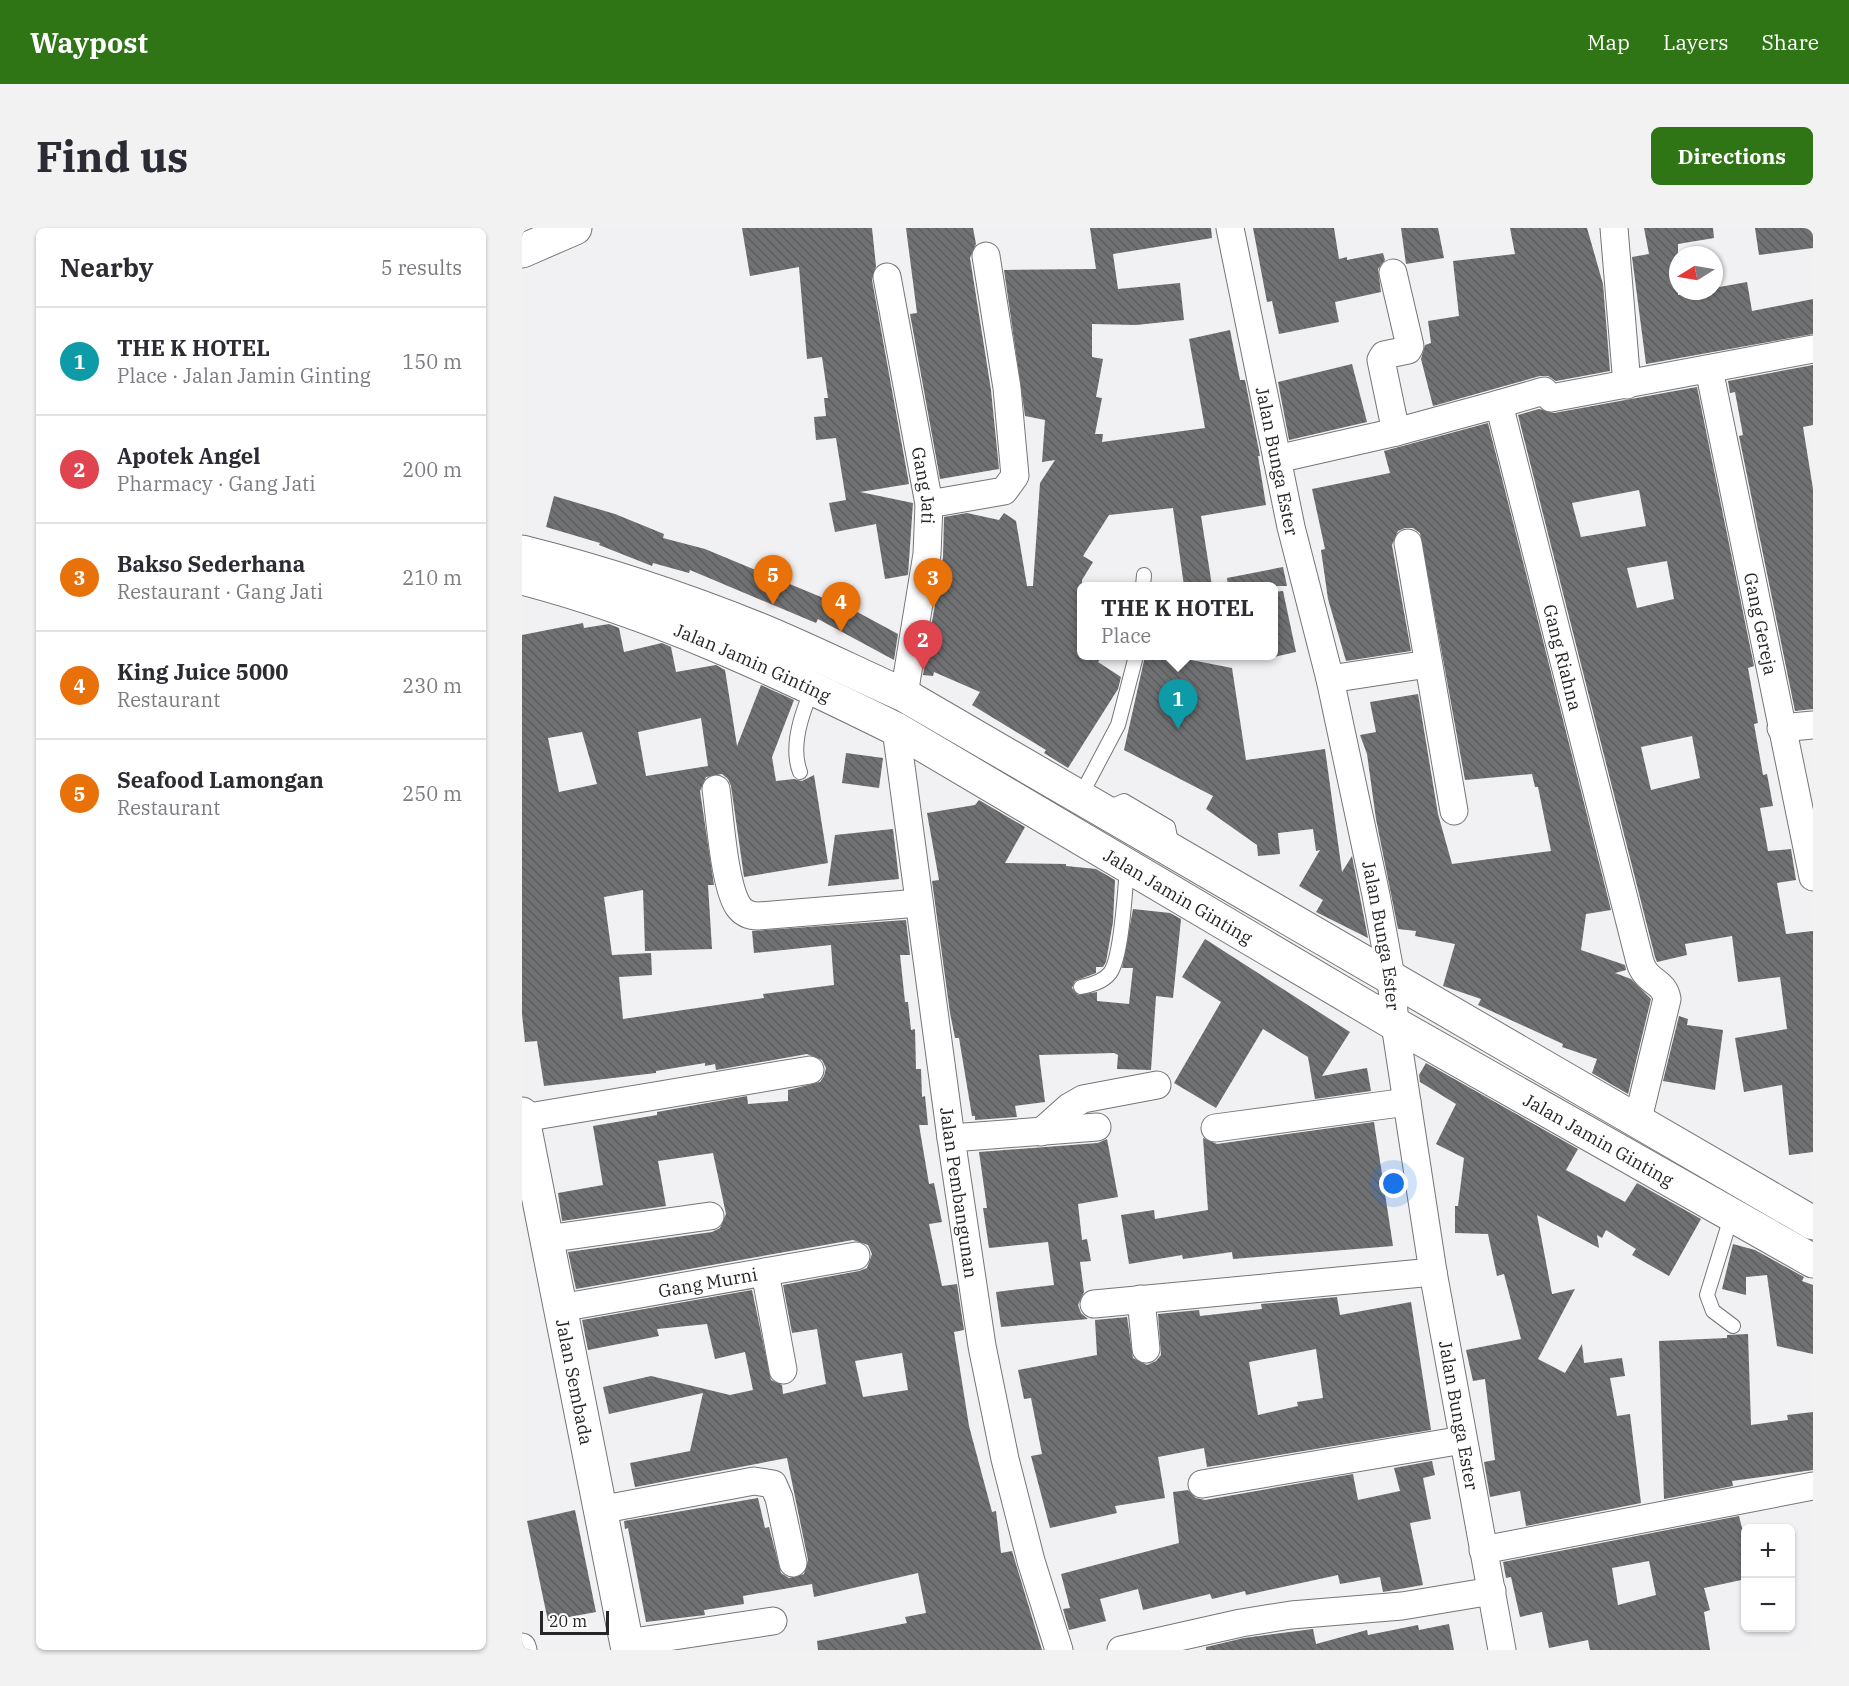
<!DOCTYPE html>
<html lang="en">
<head>
<meta charset="utf-8">
<style>
	:root { --surface:#fff; --page:#f2f2f3; --text:#2b2b33; --muted:#7c7c81; --line:#e1e1e2; --accent:#2f7415 }
	body { margin:0; font-family:"IBM Plex Serif",serif; background:var(--page); color:var(--text) }
	.controls { position:absolute; right:18px; bottom:18px; display:grid; overflow:hidden; border-radius:9px; box-shadow:0 2px 4px #0004 }
	.controls button { width:54px; height:54px; display:grid; place-items:center; padding:0; border:0; border-bottom:2px solid var(--line); background:var(--surface); color:var(--text); font:30px sans-serif }
	.compass { position:absolute; left:1147px; top:18px; width:54px; height:54px; border-radius:50%; background:var(--surface); box-shadow:0 2px 4px #0004; rotate:259deg }
	.scale { position:absolute; left:18px; bottom:15px; width:69px; box-sizing:border-box; padding-left:6px; border:3px solid #262627; border-top:0; font-size:16px; line-height:21px; white-space:nowrap; color:#262627; -webkit-text-stroke:4px #fff; paint-order:stroke }
	.you { position:absolute; left:872px; top:956px; width:21px; height:21px; margin:-15px; border:4px solid #fff; border-radius:50%; background:#1a73e8; box-shadow:0 0 0 9px #1a73e833 }
	.badge { display:grid; place-items:center; width:39px; height:39px; border-radius:50%; background:var(--accent); color:#fff; font-size:20px; font-weight:700 }
	.pin { position:absolute; translate:-50% -50px; filter:drop-shadow(0 2px 3px #0008) }
	.pin::after { content:''; position:absolute; top:32px; width:21px; height:18px; background:inherit; clip-path:polygon(0 0,100% 0,50% 100%) }
	.popup { position:absolute; left:555px; top:354px; width:201px; height:78px; box-sizing:border-box; display:grid; place-content:center; border-radius:9px; background:var(--surface); filter:drop-shadow(0 2px 4px #0005); font-size:20px; white-space:nowrap; color:var(--muted) }
	.popup b { font-size:22px; color:var(--text) }
	.popup::after { content:''; position:absolute; left:50%; top:100%; margin-left:-12px; border:12px solid transparent; border-top-color:var(--surface) }
	.list { margin:0; padding:0; list-style:none }
	h2 { display:flex; justify-content:space-between; align-items:center; height:78px; margin:0; padding:0 24px; font-size:26px }
	h2 small { font-size:20px; font-weight:400; color:var(--muted) }
	.list li { display:grid; grid-template-columns:39px 1fr auto; gap:18px; align-items:center; box-sizing:border-box; height:108px; padding:0 24px; border-top:2px solid var(--line) }
	.list b { display:block; font-size:22px; white-space:nowrap }
	.list p { margin:0; font-size:20px; white-space:nowrap; color:var(--muted) }
	.list em { font-size:20px; font-style:normal; color:var(--muted) }
	.map { position:relative; flex:none; width:1291px; height:1422px; overflow:hidden; border-radius:9px }
	header { display:flex; align-items:center; gap:36px; box-sizing:border-box; height:84px; padding:0 30px; background:var(--accent); color:#fff }
	header strong { font-size:28px }
	nav { display:flex; gap:33px; margin-inline-start:auto; font-size:21px }
	.intro { display:flex; align-items:center; justify-content:space-between; box-sizing:border-box; height:144px; padding:0 36px }
	h1 { margin:0; font-size:42px }
	.button { padding:15px 27px; border-radius:9px; background:var(--accent); color:#fff; font-size:21px; font-weight:700 }
	main { display:flex; gap:36px; padding:0 36px }
	aside { flex:1; background:var(--surface); border-radius:9px; box-shadow:0 2px 4px #0004 }
	.map>svg:first-child { display:block }
	.building { fill:url(#building-back-hatch); fill-rule:evenodd }
	.lines { fill:none; stroke-linecap:round; stroke-linejoin:round }
	.service-casing { stroke:#757477; stroke-width:16 }
	.minor-casing { stroke:#757477; stroke-width:29 }
	.tertiary-casing { stroke:#757477; stroke-width:35 }
	.primary-casing { stroke:#757477; stroke-width:35 }
	.service { stroke:#fff; stroke-width:14 }
	.minor { stroke:#fff; stroke-width:27 }
	.tertiary { stroke:#fff; stroke-width:33 }
	.primary { stroke:#fff; stroke-width:33 }
	.labels { text-anchor:middle; dominant-baseline:central; stroke-width:6; stroke-linejoin:round; paint-order:stroke }
	.street-label { font-size:18px; fill:#262627; stroke:#fff }
</style>
</head>
<body>
<header>
<strong>Waypost</strong>
<nav><a>Map</a><a>Layers</a><a>Share</a></nav>
</header>
<div class="intro"><h1>Find us</h1><a class="button">Directions</a></div>
<main>
<aside>
<h2>Nearby<small>5 results</small></h2>
<ul class="list">
<li><span class="badge" style="background:#0f9aa8">1</span><div><b>THE K HOTEL</b><p>Place · Jalan Jamin Ginting</p></div><em>150 m</em></li>
<li><span class="badge" style="background:#e0444e">2</span><div><b>Apotek Angel</b><p>Pharmacy · Gang Jati</p></div><em>200 m</em></li>
<li><span class="badge" style="background:#e8710a">3</span><div><b>Bakso Sederhana</b><p>Restaurant · Gang Jati</p></div><em>210 m</em></li>
<li><span class="badge" style="background:#e8710a">4</span><div><b>King Juice 5000</b><p>Restaurant</p></div><em>230 m</em></li>
<li><span class="badge" style="background:#e8710a">5</span><div><b>Seafood Lamongan</b><p>Restaurant</p></div><em>250 m</em></li>
</ul>
</aside>
<div class="map">
<svg width="1291" height="1422" viewBox="0 0 1291 1422">
	<defs>
		<pattern id="building-back-hatch" width="6" height="6" patternUnits="userSpaceOnUse" patternTransform="scale(1.5)"><rect width="6" height="6" fill="#707173"/><path d="M-1 5l2 2M0 0l6 6M5-1l2 2" fill="none" stroke="#5c5d5e"/></pattern>
	</defs>
	<rect width="100%" height="100%" fill="#f1f0f3"/>
	<g class="building">
		<polygon points="220,0 350,0 354,38 350,52 387,256 338,264 391,275 386,347 363,351 354,296 313,304 307,275 324,272 314,210 294,212 292,189 304,188 302,170 306,170 300,129 285,131 277,39 228,48"/>
		<polygon points="384,0 451,0 454,16 448,30 469,162 477,241 418,251 388,86 395,85"/>
		<polygon points="568,0 689,0 690,10 591,26 596,61 658,55 662,92 614,97 570,96 570,129 581,131 574,169 580,170 573,206 581,206 580,214 683,200 667,111 708,102 718,152 723,152 738,228 736,228 744,277 679,288 690,358 662,358 651,280 587,287 561,328 571,334 560,352 560,428 580,428 576,434 599,449 596,461 546,540 522,525 524,522 450,477 458,464 412,444 411,448 401,447 421,329 422,289 445,285 477,292 482,285 494,293 505,358 511,358 518,255 533,232 520,234 523,192 503,188 482,42 574,41"/>
		<polygon points="731,0 812,0 817,31 825,29 825,32 861,25 863,32 856,41 859,64 813,74 817,94 757,106 750,73 745,74"/>
		<polygon points="879,0 916,0 922,30 884,36"/>
		<polygon points="988,0 1065,0 1081,56 1088,143 1034,153 1026,148 1018,148 911,178 899,131 903,117 909,115 906,93 937,88 931,33 993,26"/>
		<polygon points="1122,0 1191,0 1192,10 1156,16 1156,67 1192,63 1192,60 1225,54 1230,83 1291,71 1291,106 1124,136 1110,29 1127,26"/>
		<polygon points="1233,0 1291,0 1291,20 1237,27"/>
		<polygon points="830,136 845,194 767,212 756,154"/>
		<polygon points="1291,137 1291,197 1281,199 1291,261 1291,481 1273,483 1217,208 1221,207 1213,164 1208,165 1206,153"/>
		<path d="M1175 159 1232 438 1226 440 1236 495 1232 496 1241 547 1245 546 1251 578 1238 580 1246 623 1269 621 1274 652 1255 655 1264 706 1291 703V924L1267 927 1260 857 1222 864 1213 810 1265 801 1258 749 1216 754 1210 708 1163 716 1165 727 1135 734 1133 729 996 187 1017 181 1032 185ZM1117 262 1124 298 1059 309 1050 275ZM1145 333 1152 371 1115 380 1105 340ZM1170 508 1178 550 1129 562 1119 519Z"/>
		<polygon points="966,195 1089,682 1064,686 1059,722 1103,737 1104,742 1093,745 1109,751 1129,771 1106,866 1070,845 1075,831 1040,819 1041,816 956,777 959,771 921,758 933,716 893,708 894,703 876,701 854,591 845,526 838,507 854,504 848,474 896,466 916,586 930,636 1029,623 1016,559 1013,559 1010,546 943,552 898,305 891,300 883,300 876,303 870,317 889,423 824,433 806,371 799,322 803,321 790,261 868,245 862,223"/>
		<polygon points="32,268 93,286 142,306 141,310 183,321 311,374 313,372 376,406 372,432 296,391 294,395 168,342 167,345 131,335 130,338 77,317 78,315 24,299"/>
		<polygon points="761,339 765,358 706,358 705,350"/>
		<polygon points="761,363 774,424 752,429 752,364"/>
		<path d="M61 395 62 400 87 396 97 400 102 424 140 415 149 419 154 444 194 437 203 442 215 518 239 457 272 472 250 529 254 553 272 551 280 553 292 547 306 635 222 649 209 558 206 551 200 546 184 549 178 563 192 657H186L190 721 123 723 121 662 82 669 90 727 129 725 130 747 97 749 101 791 242 770 241 766 312 757 309 717 232 725 230 703 384 692 388 727H378L383 774H386L389 802 393 801 394 841H399L400 869 403 868 406 897H397L407 956 412 955 420 994 407 996 420 1058 435 1056 442 1102 432 1104 447 1198 470 1284 474 1283 479 1325 490 1323 520 1422H296L295 1413 385 1395 383 1389 404 1385 396 1345 292 1369 290 1356 221 1368 222 1376 182 1382 183 1387 124 1394 106 1300 103 1301 102 1293 236 1270 243 1300 247 1299 259 1345 267 1350 282 1346 286 1332 265 1230 113 1259 108 1235 168 1223 181 1165 87 1186 81 1159 129 1148 208 1167 231 1162 223 1124 193 1131 185 1096 135 1101 137 1108 66 1122 60 1092 230 1062 249 1152 260 1157 261 1166 304 1156 295 1101 270 1105 261 1057 337 1043 345 1040 350 1026 346 1017 331 1012 54 1061 46 1024 190 1004 198 1000 204 986 191 925 136 933 144 978 40 993 36 965 81 957 71 898 135 887V884L225 868 226 876 266 873V862L298 854 302 848 304 840 300 832 285 826 194 842 193 836 183 838V835L134 843V845L22 858 15 813 3 814 0 786V407ZM179 490 186 538 124 548 116 504ZM60 504 75 556 37 564 26 510ZM380 1125 386 1162 341 1169 333 1133Z"/>
		<polygon points="623,428 649,428 710,440 724,532 803,521 820,644 830,628 846,710 794,684 801,672 777,658 798,622 794,623 791,601 756,605 758,626 736,628 735,617 684,581 691,568 602,522"/>
		<polygon points="324,525 361,530 357,560 320,555"/>
		<polygon points="457,572 503,599 483,635 544,636 544,638 574,641 593,652 591,694 584,734 581,739 574,739 574,745 553,753 550,760 556,767 575,764 575,773 607,776 611,740 600,740 611,681 648,685 659,691 651,770 634,768 629,842 595,841 596,827 592,825 517,827 523,874 493,878 495,889 453,892 453,888 450,888 437,810 433,810 428,785 410,653 417,652 405,585 453,577"/>
		<polygon points="371,601 377,651 306,658 313,607"/>
		<polygon points="683,711 828,804 800,848 845,840 849,863 793,871 786,829 741,801 694,880 652,855 699,774 660,749"/>
		<polygon points="1157,788 1166,791 1165,797 1201,802 1193,862 1141,853"/>
		<polygon points="904,835 1056,921 1044,942 1103,974 1115,955 1179,991 1147,1048 1110,1027 1114,1021 1084,1002 1080,1010 1075,1007 1077,1020 1015,987 1030,1066 1053,1061 1016,1131 1043,1145 1060,1116 1062,1135 1100,1130 1103,1148 1088,1150 1095,1188 1108,1186 1119,1275 1004,1298 998,1263 968,1269 962,1234 973,1232 963,1151 951,1153 944,1122 999,1111 982,1046 975,1048 966,1006 933,1005 933,978 936,978 942,930 914,916 934,876 898,854 897,847"/>
		<polygon points="852,894 871,1018 711,1031 710,1024 661,1031 660,1027 607,1036 599,987 632,982 633,991 686,982 681,910 695,916"/>
		<polygon points="585,911 596,969 556,976 560,1012 565,1011 569,1033 558,1034 562,1064 556,1077 559,1085 566,1091 479,1099 474,1064 532,1057 526,1014 467,1020 461,980 465,980 457,924 576,915"/>
		<polygon points="1211,1016 1233,1022 1282,1049 1280,1053 1291,1057 1291,1126 1255,1118 1245,1047 1224,1049 1224,1067 1200,1061"/>
		<path d="M815 1069 818 1087 889 1074 909 1202 685 1239 682 1220 636 1229 643 1270 593 1278 595 1285 528 1300 509 1228 520 1226 509 1170 502 1171 496 1142 575 1127 573 1092 605 1089 611 1130 625 1137 634 1133 639 1127 636 1086 677 1082 678 1088 740 1081 739 1076ZM794 1121 801 1170 775 1174 776 1178 736 1187 727 1134Z"/>
		<polygon points="1226,1106 1229,1197 1266,1192 1265,1187 1291,1184 1291,1242 1210,1253 1211,1258 1142,1271 1137,1113 1205,1110 1205,1107"/>
		<polygon points="910,1233 913,1247 901,1250 909,1291 888,1295 901,1357 861,1364 858,1349 818,1356 816,1347 724,1367 723,1363 690,1371 688,1366 621,1382 616,1361 578,1371 584,1393 547,1402 541,1381 548,1380 539,1346 657,1315 651,1264 666,1262 674,1270 683,1272 831,1246 836,1272 878,1263 872,1240"/>
		<polygon points="53,1282 74,1384 26,1393 5,1293"/>
		<path d="M1217 1288 1224 1316V1351L1182 1360 1188 1382 1182 1384 1188 1422H1068L1066 1412 1027 1420 1020 1384 998 1389 989 1349 984 1350 981 1334ZM1127 1333 1134 1367 1096 1377 1090 1340Z"/>
		<polygon points="927,1396 932,1422 684,1422 684,1419 722,1410 791,1401 794,1416 845,1402 846,1407 896,1397 897,1402"/>
	</g>
	<g class="lines">
		<defs>
			<g id="service">
				<polyline points="621,358 622,347"/>
				<path d="M278 544C268 518 280 484 291 460"/>
				<polyline points="558,569 596,497 614,428"/>
				<polyline points="583,581 602,573 646,599 650,619"/>
				<path d="M559 759C569 757 581 754 588 745 600 729 603 662 605 639"/>
				<polyline points="1210,986 1185,1067 1191,1083 1211,1098"/>
			</g>
			<g id="minor">
				<path id="s1" d="M708 0 769 299 808 451 854 667 869 749 873 796 911 1044 980 1422"/>
				<polyline points="1092,0 1105,157"/>
				<polyline points="871,45 888,118 886,122 862,127 859,132 874,204"/>
				<path id="s2" d="M365 49 407 276 405 326 382 467"/>
				<path id="s3" d="M1187 141 1291 649"/>
				<polyline points="977,176 1022,163 1029,170 1291,121"/>
				<path id="s4" d="M755 231 874 204 977 176 1118 734C1124 755 1142 752 1145 771L1115 895"/>
				<polyline points="407,276 482,263 493,248 485,160 464,28"/>
				<polyline points="886,315 932,583"/>
				<polyline points="808,451 906,436"/>
				<polyline points="1259,500 1291,497"/>
				<path id="s5" d="M374 501 429 910 460 1118 483 1231 509 1333 537 1422"/>
				<path d="M194 561C198 589 202 656 216 678 221 685 228 688 236 688L397 675"/>
				<polyline points="1,890 288,842"/>
				<polyline points="693,900 885,874"/>
				<polyline points="519,904 547,879 561,871 635,857"/>
				<polyline points="429,910 575,899"/>
				<polyline points="24,1011 188,988"/>
				<polyline points="243,1044 261,1142"/>
				<polyline points="619,1071 624,1121"/>
				<polyline points="572,1076 911,1044"/>
				<path id="s6" d="M38 1080 334 1028"/>
				<polyline points="680,1256 941,1212"/>
				<polyline points="77,1282 232,1253 251,1256 257,1270 271,1335"/>
				<polyline points="961,1322 1291,1258"/>
				<polyline points="105,1415 251,1393"/>
				<polyline points="0,1419 1,1422"/>
				<polyline points="599,1422 719,1395 769,1387 880,1378 970,1363"/>
			</g>
			<g id="tertiary">
				<polyline points="0,23 53,0"/>
				<path id="s7" d="M0 886 106 1422"/>
			</g>
			<g id="primary">
				<path d="M0 324C80 344 159 370 236 401 285 421 333 445 382 467L1291 995"/>
				<path id="s8" d="M0 350C131 384 253 441 374 501L873 796 1291 1033"/>
			</g>
		</defs>
		<use href="#service" class="service-casing"/>
		<use href="#minor" class="minor-casing"/>
		<use href="#tertiary" class="tertiary-casing"/>
		<use href="#primary" class="primary-casing"/>
		<use href="#service" class="service"/>
		<use href="#minor" class="minor"/>
		<use href="#tertiary" class="tertiary"/>
		<use href="#primary" class="primary"/>
	</g>
	<g class="labels">
		<g class="street-label">
			<text stroke="none"><textPath href="#s1" startOffset="238">Jalan Bunga Ester</textPath></text>
			<text stroke="none"><textPath href="#s2" startOffset="212">Gang Jati</textPath></text>
			<text stroke="none"><textPath href="#s3" startOffset="260">Gang Gereja</textPath></text>
			<text stroke="none"><textPath href="#s4" startOffset="490">Gang Riahna</textPath></text>
			<text stroke="none"><textPath href="#s8" startOffset="246">Jalan Jamin Ginting</textPath></text>
			<text stroke="none"><textPath href="#s8" startOffset="732">Jalan Jamin Ginting</textPath></text>
			<text stroke="none"><textPath href="#s1" startOffset="724">Jalan Bunga Ester</textPath></text>
			<text stroke="none"><textPath href="#s8" startOffset="1218">Jalan Jamin Ginting</textPath></text>
			<text stroke="none"><textPath href="#s5" startOffset="468">Jalan Pembangunan</textPath></text>
			<text stroke="none"><textPath href="#s6" startOffset="150">Gang Murni</textPath></text>
			<text stroke="none"><textPath href="#s7" startOffset="273">Jalan Sembada</textPath></text>
			<text stroke="none"><textPath href="#s1" startOffset="1210">Jalan Bunga Ester</textPath></text>
		</g>
	</g>
</svg>
<div class="controls">
<button>+</button>
<button>−</button>
</div>
<svg class="compass" viewBox="-18 -18 36 36"><path d="M0-13l5 13h-10z" fill="#e53935"/><path d="M0 13l5-13h-10z" fill="#7c7c81"/></svg>
<div class="scale">20 m</div>
<div class="you"></div>
<div class="pin badge" style="left:656px;top:501px;background:#0f9aa8">1</div>
<div class="popup"><b>THE K HOTEL</b>Place</div>
<div class="pin badge" style="left:401px;top:442px;background:#e0444e">2</div>
<div class="pin badge" style="left:411px;top:380px;background:#e8710a">3</div>
<div class="pin badge" style="left:319px;top:404px;background:#e8710a">4</div>
<div class="pin badge" style="left:251px;top:377px;background:#e8710a">5</div>
</div>
</main>
</body>
</html>
